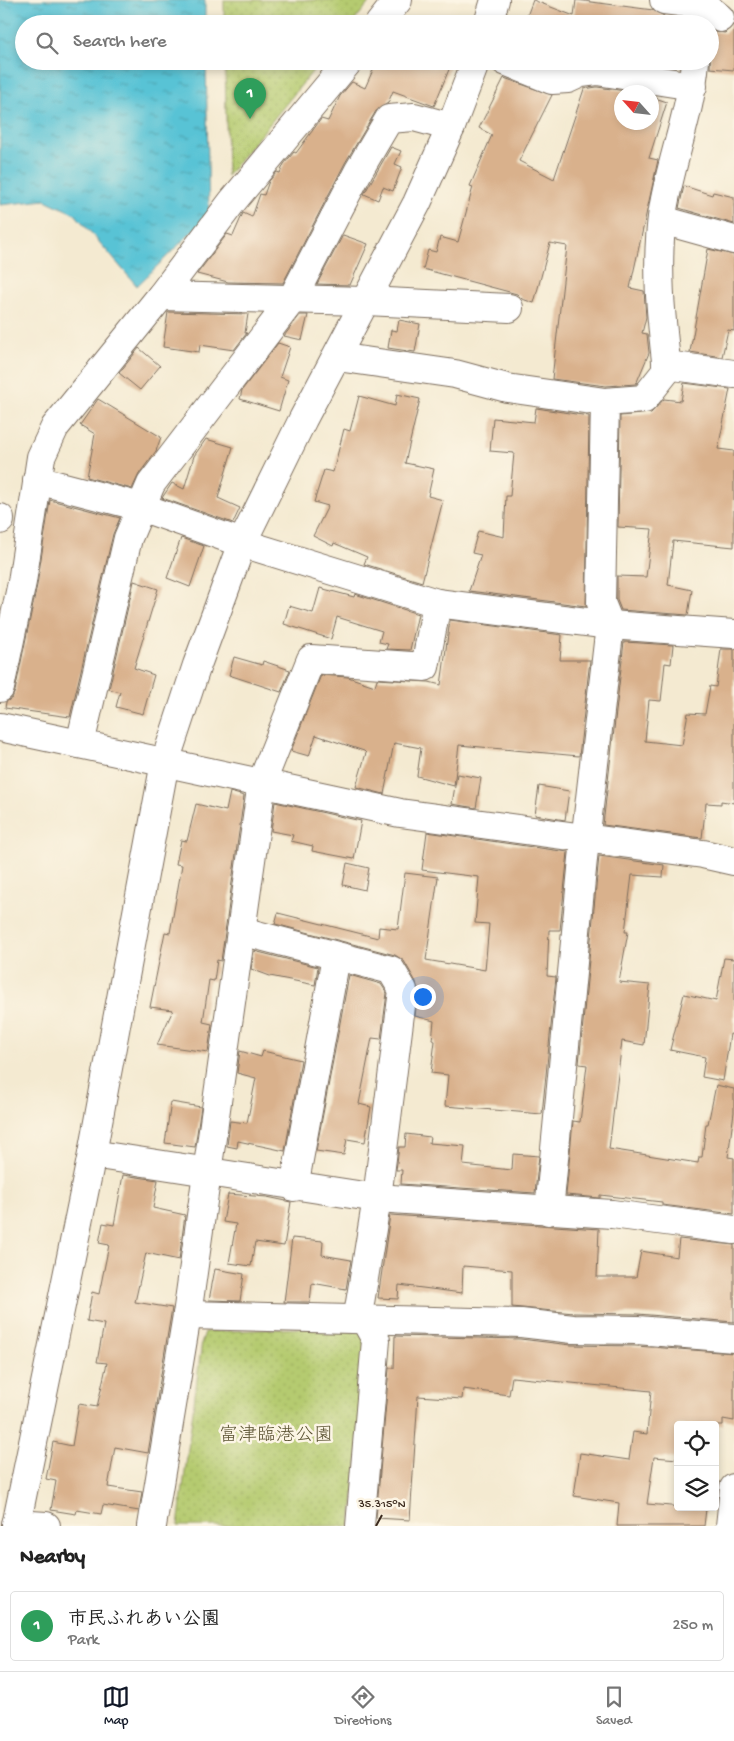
<!DOCTYPE html>
<html lang="en">
<head>
<meta charset="utf-8">
<style>
	:root { --surface:#fff; --page:#f6f6f6; --text:#222; --muted:#767676; --line:#e0e0e0; --accent:#111827 }
	body { margin:0; font-family:"Gochi Hand","Klee One",sans-serif; background:var(--page); color:var(--text) }
	.controls { position:absolute; right:15px; bottom:15px; display:grid; overflow:hidden; border-radius:5px; box-shadow:0 2px 8px #0003 }
	.controls button { width:45px; height:45px; display:grid; place-items:center; padding:0; border:0; border-bottom:1px solid var(--line); background:var(--surface); color:var(--text); font:25px sans-serif }
	.compass { position:absolute; left:614px; top:85px; width:45px; height:45px; border-radius:50%; background:var(--surface); box-shadow:0 2px 8px #0003; rotate:297deg }
	.you { position:absolute; left:422px; top:996px; width:18px; height:18px; margin:-12px; border:4px solid #fff; border-radius:50%; background:#1a73e8; box-shadow:0 0 0 8px #1a73e833 }
	.badge { display:grid; place-items:center; width:32px; height:32px; border-radius:50%; background:var(--accent); color:#fff; font-size:16px; font-weight:700 }
	.pin { position:absolute; translate:-50% -41px; filter:drop-shadow(0 1px 2px #0008) }
	.pin::after { content:''; position:absolute; top:26px; width:18px; height:15px; background:inherit; clip-path:polygon(0 0,100% 0,50% 100%) }
	.list { margin:0; padding:0; list-style:none }
	h2 { display:flex; justify-content:space-between; align-items:center; height:65px; margin:0; padding:0 20px; font-size:21px }
	h2 small { font-size:16px; font-weight:400; color:var(--muted) }
	.list li { display:grid; grid-template-columns:32px 1fr auto; gap:15px; align-items:center; box-sizing:border-box; height:70px; margin:0 10px 10px; padding:0 10px; border:1px solid var(--line); border-radius:5px }
	.list b { display:block; font-size:19px; white-space:nowrap }
	.list p { margin:0; font-size:16px; white-space:nowrap; color:var(--muted) }
	.list em { font-size:16px; font-style:normal; color:var(--muted) }
	.icon { flex:none; width:28px; height:28px; fill:none; stroke:currentColor; stroke-width:2; stroke-linecap:round; stroke-linejoin:round }
	.map { position:relative; flex:none; width:734px; height:1526px; overflow:hidden }
	.search { position:absolute; background:var(--surface); box-shadow:0 2px 8px #0003; left:15px; right:15px; top:15px; height:55px; display:flex; align-items:center; gap:12px; box-sizing:border-box; padding:0 18px; border-radius:28px; color:var(--muted); font-size:19px }
	.sheet { height:145px; background:var(--surface) }
	nav { display:flex; justify-content:space-around; align-items:center; box-sizing:border-box; height:70px; border-top:1px solid var(--line); background:var(--surface); font-size:14px; color:var(--muted) }
	nav a { display:grid; justify-items:center; gap:2px }
	nav .on { color:var(--accent) }
	.map>svg:first-child { display:block }
	.park { fill:url(#park-dots); stroke:#787a47 }
	.water { fill:url(#water-ripples); stroke:#4a767a }
	.building { fill:#d9b18c }
	.lines { fill:none; stroke-linecap:round; stroke-linejoin:round }
	.minor-casing { stroke:#7c6d5d; stroke-width:30 }
	.minor { stroke:#fff; stroke-width:28 }
	.ticks { fill:none; stroke:#3b2a1e; stroke-width:2 }
	.labels { text-anchor:middle; dominant-baseline:central; stroke-width:5; stroke-linejoin:round; paint-order:stroke }
	.park-label { font-size:19px; fill:#5a5232; stroke:#fcf5e5 }
	.ticks-label { font-size:12px; text-anchor:middle; fill:#3b2a1e; stroke:#fcf5e5; stroke-width:5; stroke-linejoin:round; paint-order:stroke }
</style>
</head>
<body>
<div class="map">
<svg width="734" height="1526" viewBox="0 0 734 1526">
	<defs>
		<pattern id="park-dots" width="8" height="8" patternUnits="userSpaceOnUse" patternTransform="scale(1.25)"><rect width="8" height="8" fill="#b5cb70"/><path d="M2 2h.1M6 6h.1" fill="none" stroke="#9dae61" stroke-width="1.8" stroke-linecap="round"/></pattern>
		<pattern id="water-ripples" width="26" height="14" patternUnits="userSpaceOnUse" patternTransform="scale(1.25)"><rect width="26" height="14" fill="#59c3d5"/><path d="M2 4q2-2 4 0t4 0M15 11q2-2 4 0t4 0" fill="none" stroke="#4b9fac"/></pattern>
	</defs>
	<rect width="100%" height="100%" fill="#fcf5e5"/>
	<filter id="ink" filterUnits="userSpaceOnUse"><feTurbulence type="fractalNoise" baseFrequency=".02" numOctaves="2"/><feDisplacementMap in="SourceGraphic" scale="10" xChannelSelector="R" yChannelSelector="G"/><feConvolveMatrix kernelMatrix="1 2 1 2 8 2 1 2 1" color-interpolation-filters="sRGB"/></filter>
	<filter id="wash" filterUnits="userSpaceOnUse"><feTurbulence type="fractalNoise" baseFrequency=".0096" numOctaves="4" result="noise"/><feDisplacementMap in="SourceGraphic" scale="20" xChannelSelector="R" yChannelSelector="G"/><feGaussianBlur stdDeviation="1.12" result="paint"/><feColorMatrix in="noise" values="0 0 0 0 0 0 0 0 0 0 0 0 0 0 0 0 0 1.4 0 .05"/><feComposite in="paint" operator="in"/></filter>
	<g filter="url(#wash)">
		<rect width="100%" height="100%" fill="#f4ead1"/>
		<g class="park">
			<polygon points="224,0 371,0 352,24 224,24"/>
			<polygon points="225,61 321,61 227,176"/>
			<polygon points="355,1326 369,1341 351,1526 178,1526 202,1341 205,1332"/>
		</g>
		<polygon class="water" points="0,0 205,0 205,24 24,24 24,61 206,61 209,215 137,286 75,214 45,200 0,205"/>
		<g id="blocks">
			<g class="building">
				<polygon points="533,0 574,16 576,0 653,10 664,16 664,24 524,24"/>
				<polygon points="734,24 734,70 710,68 711,31 725,33"/>
				<polygon points="377,61 449,61 447,66 450,67 434,106 393,91 388,103 376,111 345,163 283,283 228,282 197,274 227,234 233,236 243,213 252,217 260,194 264,195 269,181 277,172 280,173 284,164 294,152 296,153 321,119 328,121 340,96 352,82 365,88"/>
				<polygon points="504,78 552,95 519,161 554,179 584,89 597,87 633,92 622,92 622,122 652,122 652,97 667,102 649,158 658,160 630,288 644,291 646,317 642,333 647,334 649,353 636,384 606,386 552,379 567,246 550,243 534,303 522,299 517,294 423,269 428,250 436,252 440,237 458,242 473,187 470,186 492,135 479,128"/>
				<polygon points="391,147 401,151 395,164 402,167 393,191 383,187 378,200 364,194"/>
				<polygon points="684,186 712,195 713,192 734,197 734,224 679,208"/>
				<polygon points="343,235 368,244 350,285 317,284"/>
				<polygon points="708,249 734,255 734,331 728,330 722,357 690,352"/>
				<polygon points="168,312 248,314 245,333 247,333 234,350 200,345 199,352 163,347"/>
				<polygon points="300,315 308,315 302,340 284,336"/>
				<polygon points="399,320 420,324 415,352 388,348 391,330 397,331"/>
				<polygon points="278,343 290,347 280,377 288,380 279,411 240,399 242,390"/>
				<polygon points="139,348 160,366 140,390 119,373"/>
				<polygon points="684,383 730,389 718,449 734,451 734,547 673,541 668,585 692,590 688,615 621,610 617,600 617,576 646,577 652,529 618,527 620,416 651,413 664,399 681,401"/>
				<polygon points="397,394 420,399 405,463 434,469 428,496 443,500 422,582 364,564 367,557 334,543 333,546 313,536 328,506 314,502 324,470 333,472 344,429 350,431 359,396 395,406"/>
				<polygon points="98,399 161,437 156,451 139,474 132,489 87,477 95,434 80,425"/>
				<polygon points="536,408 589,416 586,606 469,591 481,555 472,553 478,531 504,537 506,496 510,496 514,453 490,451 493,418 534,422"/>
				<polygon points="206,439 233,447 218,498 240,508 233,523 162,498 172,483 184,489 194,456"/>
				<polygon points="50,500 120,518 113,534 70,717 5,708 6,702 12,698 15,691 37,585"/>
				<polygon points="181,538 204,546 190,587 167,578"/>
				<polygon points="134,581 158,589 134,668 154,675 143,714 116,707 120,692 109,689"/>
				<polygon points="320,588 354,597 355,594 418,614 410,650 386,649 388,644 379,642 382,631 337,617 331,639 284,624 289,606 313,613"/>
				<polygon points="450,620 562,635 560,660 590,660 579,756 459,745 454,786 417,776 421,748 394,743 384,794 356,787 366,753 364,751 316,735 309,756 291,751 321,675 348,677 375,686 377,679 429,682 441,685"/>
				<polygon points="624,642 673,645 671,664 665,663 661,701 649,700 645,741 682,745 688,713 705,714 710,686 716,687 721,649 734,649 734,803 721,801 721,804 706,803 702,838 603,825"/>
				<polygon points="234,657 262,665 263,661 290,670 281,692 229,675"/>
				<polygon points="457,774 481,778 476,808 452,804"/>
				<polygon points="539,786 569,791 565,820 535,815"/>
				<polygon points="230,792 244,796 221,961 217,960 214,981 209,980 203,1022 212,1024 208,1052 157,1045 173,1010 150,1007 165,932 170,933 182,865 176,864 181,840 187,841 196,804 226,811"/>
				<polygon points="275,802 361,821 354,859 312,851 313,846 291,841 293,835 271,831"/>
				<polygon points="427,832 568,852 560,930 549,930 547,976 556,977 542,1114 445,1106 448,1075 431,1073 435,1041 432,1040 434,1021 415,1016 418,991 416,982 404,961 395,955 275,924 278,913 378,938 379,927 398,929 405,873 438,877 426,960 485,970 489,924 475,923 479,877 422,870"/>
				<polygon points="599,856 664,865 663,877 632,875 625,932 628,932 619,982 650,985 644,1045 622,1041 609,1149 698,1163 699,1157 702,1157 706,1124 708,1124 716,1085 734,1089 734,1112 728,1157 734,1158 734,1214 662,1205 662,1202 600,1195 600,1198 566,1195 573,1121 580,1122 587,1065 579,1064"/>
				<polygon points="347,863 369,868 365,890 343,885"/>
				<polygon points="254,951 318,967 315,985 270,976 251,969"/>
				<polygon points="724,958 734,959 734,1035 730,1034 723,1081 702,1077 705,1057 670,1050 684,994 716,1001"/>
				<polygon points="349,975 381,984 387,993 381,1039 372,1038 359,1104 371,1107 365,1142 347,1139 344,1155 316,1151"/>
				<polygon points="240,1051 261,1057 263,1051 301,1060 285,1151 238,1141 237,1148 227,1146 230,1121 247,1123 256,1078 237,1073"/>
				<polygon points="171,1102 201,1107 195,1147 165,1143"/>
				<polygon points="406,1134 430,1137 429,1143 465,1146 463,1165 512,1170 513,1154 539,1156 535,1193 401,1184 402,1170 396,1170 399,1147 405,1147"/>
				<polygon points="123,1175 158,1180 153,1208 185,1215 179,1260 146,1253 135,1302 172,1308 148,1453 115,1447 108,1487 142,1492 139,1511 103,1505 101,1514 77,1510 76,1514 51,1510 56,1481 46,1479 53,1442 72,1446 79,1404 97,1407 107,1363 97,1362 104,1324 87,1321 92,1292 99,1294 109,1245 99,1243 103,1223 114,1225"/>
				<polygon points="228,1194 267,1197 291,1202 284,1246 255,1242 251,1266 229,1263 236,1224 223,1222"/>
				<polygon points="390,1215 599,1229 597,1277 636,1277 641,1251 677,1257 679,1239 734,1245 734,1322 638,1314 574,1313 512,1307 512,1270 463,1266 462,1293 399,1285 398,1299 378,1298"/>
				<polygon points="292,1238 323,1241 322,1255 351,1260 346,1289 312,1283 310,1302 284,1302"/>
				<polygon points="215,1269 244,1274 240,1301 209,1300"/>
				<polygon points="395,1336 520,1339 571,1345 636,1346 734,1353 734,1421 723,1419 723,1425 678,1425 678,1459 654,1457 647,1504 706,1509 704,1526 617,1526 619,1503 574,1496 580,1453 629,1460 633,1432 647,1434 651,1391 512,1377 509,1395 463,1389 462,1399 418,1396 410,1520 376,1518 389,1368 394,1368"/>
			</g>
		</g>
	</g>
	<g filter="url(#ink)">
		<use href="#blocks" fill-opacity="0" stroke="#7c6d5d" stroke-width="1"/>
		<g class="lines">
			<defs>
				<g id="minor">
					<polyline points="664,0 704,5 720,18"/>
					<polyline points="379,24 398,0"/>
					<polyline points="488,24 495,0"/>
					<polyline points="505,61 552,80 568,79 581,73 597,71 693,86"/>
					<polyline points="662,220 734,240"/>
					<polyline points="161,296 366,301 509,308"/>
					<polyline points="337,357 455,374 507,388 605,402"/>
					<polyline points="666,365 734,374"/>
					<polyline points="37,480 141,507 242,543 437,603 610,625 734,634"/>
					<polyline points="0,518 0,520"/>
					<polyline points="0,688 22,582 41,457 55,427 161,296 232,202 349,61"/>
					<polyline points="0,727 400,813 703,854 734,861"/>
					<polyline points="80,744 128,538 151,484 291,301 359,170 389,119 414,117 451,127"/>
					<polyline points="241,931 391,970 403,990 377,1198 359,1309 376,1340 360,1526"/>
					<polyline points="92,1154 377,1198 612,1214 734,1230"/>
					<polyline points="294,1187 336,957"/>
					<path d="M549 1211 583 859 610 625 601 603 605 402 644 399 667 370C661 317 655 264 663 210 671 160 691 112 695 61"/>
					<polyline points="187,1315 521,1323 573,1329 637,1330 734,1338"/>
					<polyline points="16,1524 46,1526"/>
					<polyline points="16,1526 92,1154 165,762 197,665 242,543 303,419 417,203 451,127 476,61"/>
					<polyline points="152,1526 187,1315 262,782 311,659 425,667 437,603"/>
					<polyline points="730,1526 734,1488"/>
				</g>
			</defs>
			<use href="#minor" class="minor-casing"/>
			<use href="#minor" class="minor"/>
		</g>
	</g>
	<path class="ticks" d="M376 1526 382 1515"/>
	<g class="labels">
		<g class="park-label">
			<text x="276" y="1436">富津臨港公園</text>
		</g>
	</g>
	<g class="ticks-label">
		<text x="382" y="1507">35.315°N</text>
	</g>
</svg>
<div class="controls">
<button><svg class="icon" aria-label="locate" viewBox="0 0 24 24"><circle cx="12" cy="12" r="6"/><path d="M12 2v4M12 18v4M2 12h4M18 12h4"/></svg></button>
<button><svg class="icon" aria-label="layers" viewBox="0 0 24 24"><path d="M12 4l9 5-9 5-9-5zM3 14l9 5 9-5"/></svg></button>
</div>
<svg class="compass" viewBox="-18 -18 36 36"><path d="M0-13l5 13h-10z" fill="#e53935"/><path d="M0 13l5-13h-10z" fill="#767676"/></svg>
<div class="you"></div>
<div class="pin badge" style="left:250px;top:119px;background:#2e9e5b">1</div>
<div class="search"><svg class="icon" aria-label="search" viewBox="0 0 24 24"><circle cx="10" cy="10" r="6"/><path d="M15 15l6 6"/></svg>Search here</div>
</div>
<section class="sheet">
<h2>Nearby<small></small></h2>
<ul class="list">
<li><span class="badge" style="background:#2e9e5b">1</span><div><b>市民ふれあい公園</b><p>Park</p></div><em>250 m</em></li>
</ul>
</section>
<nav>
<a class="on"><svg class="icon" aria-label="map" viewBox="0 0 24 24"><path d="M3 6l6-2 6 2 6-2v14l-6 2-6-2-6 2zM9 4v14M15 6v14"/></svg>Map</a>
<a><svg class="icon" aria-label="directions" viewBox="0 0 24 24"><path d="M12 3l9 9-9 9-9-9zM9 14v-3h6M13 9l2 2-2 2"/></svg>Directions</a>
<a><svg class="icon" aria-label="saved" viewBox="0 0 24 24"><path d="M7 4h10v16l-5-4-5 4z"/></svg>Saved</a>
</nav>
</body>
</html>
